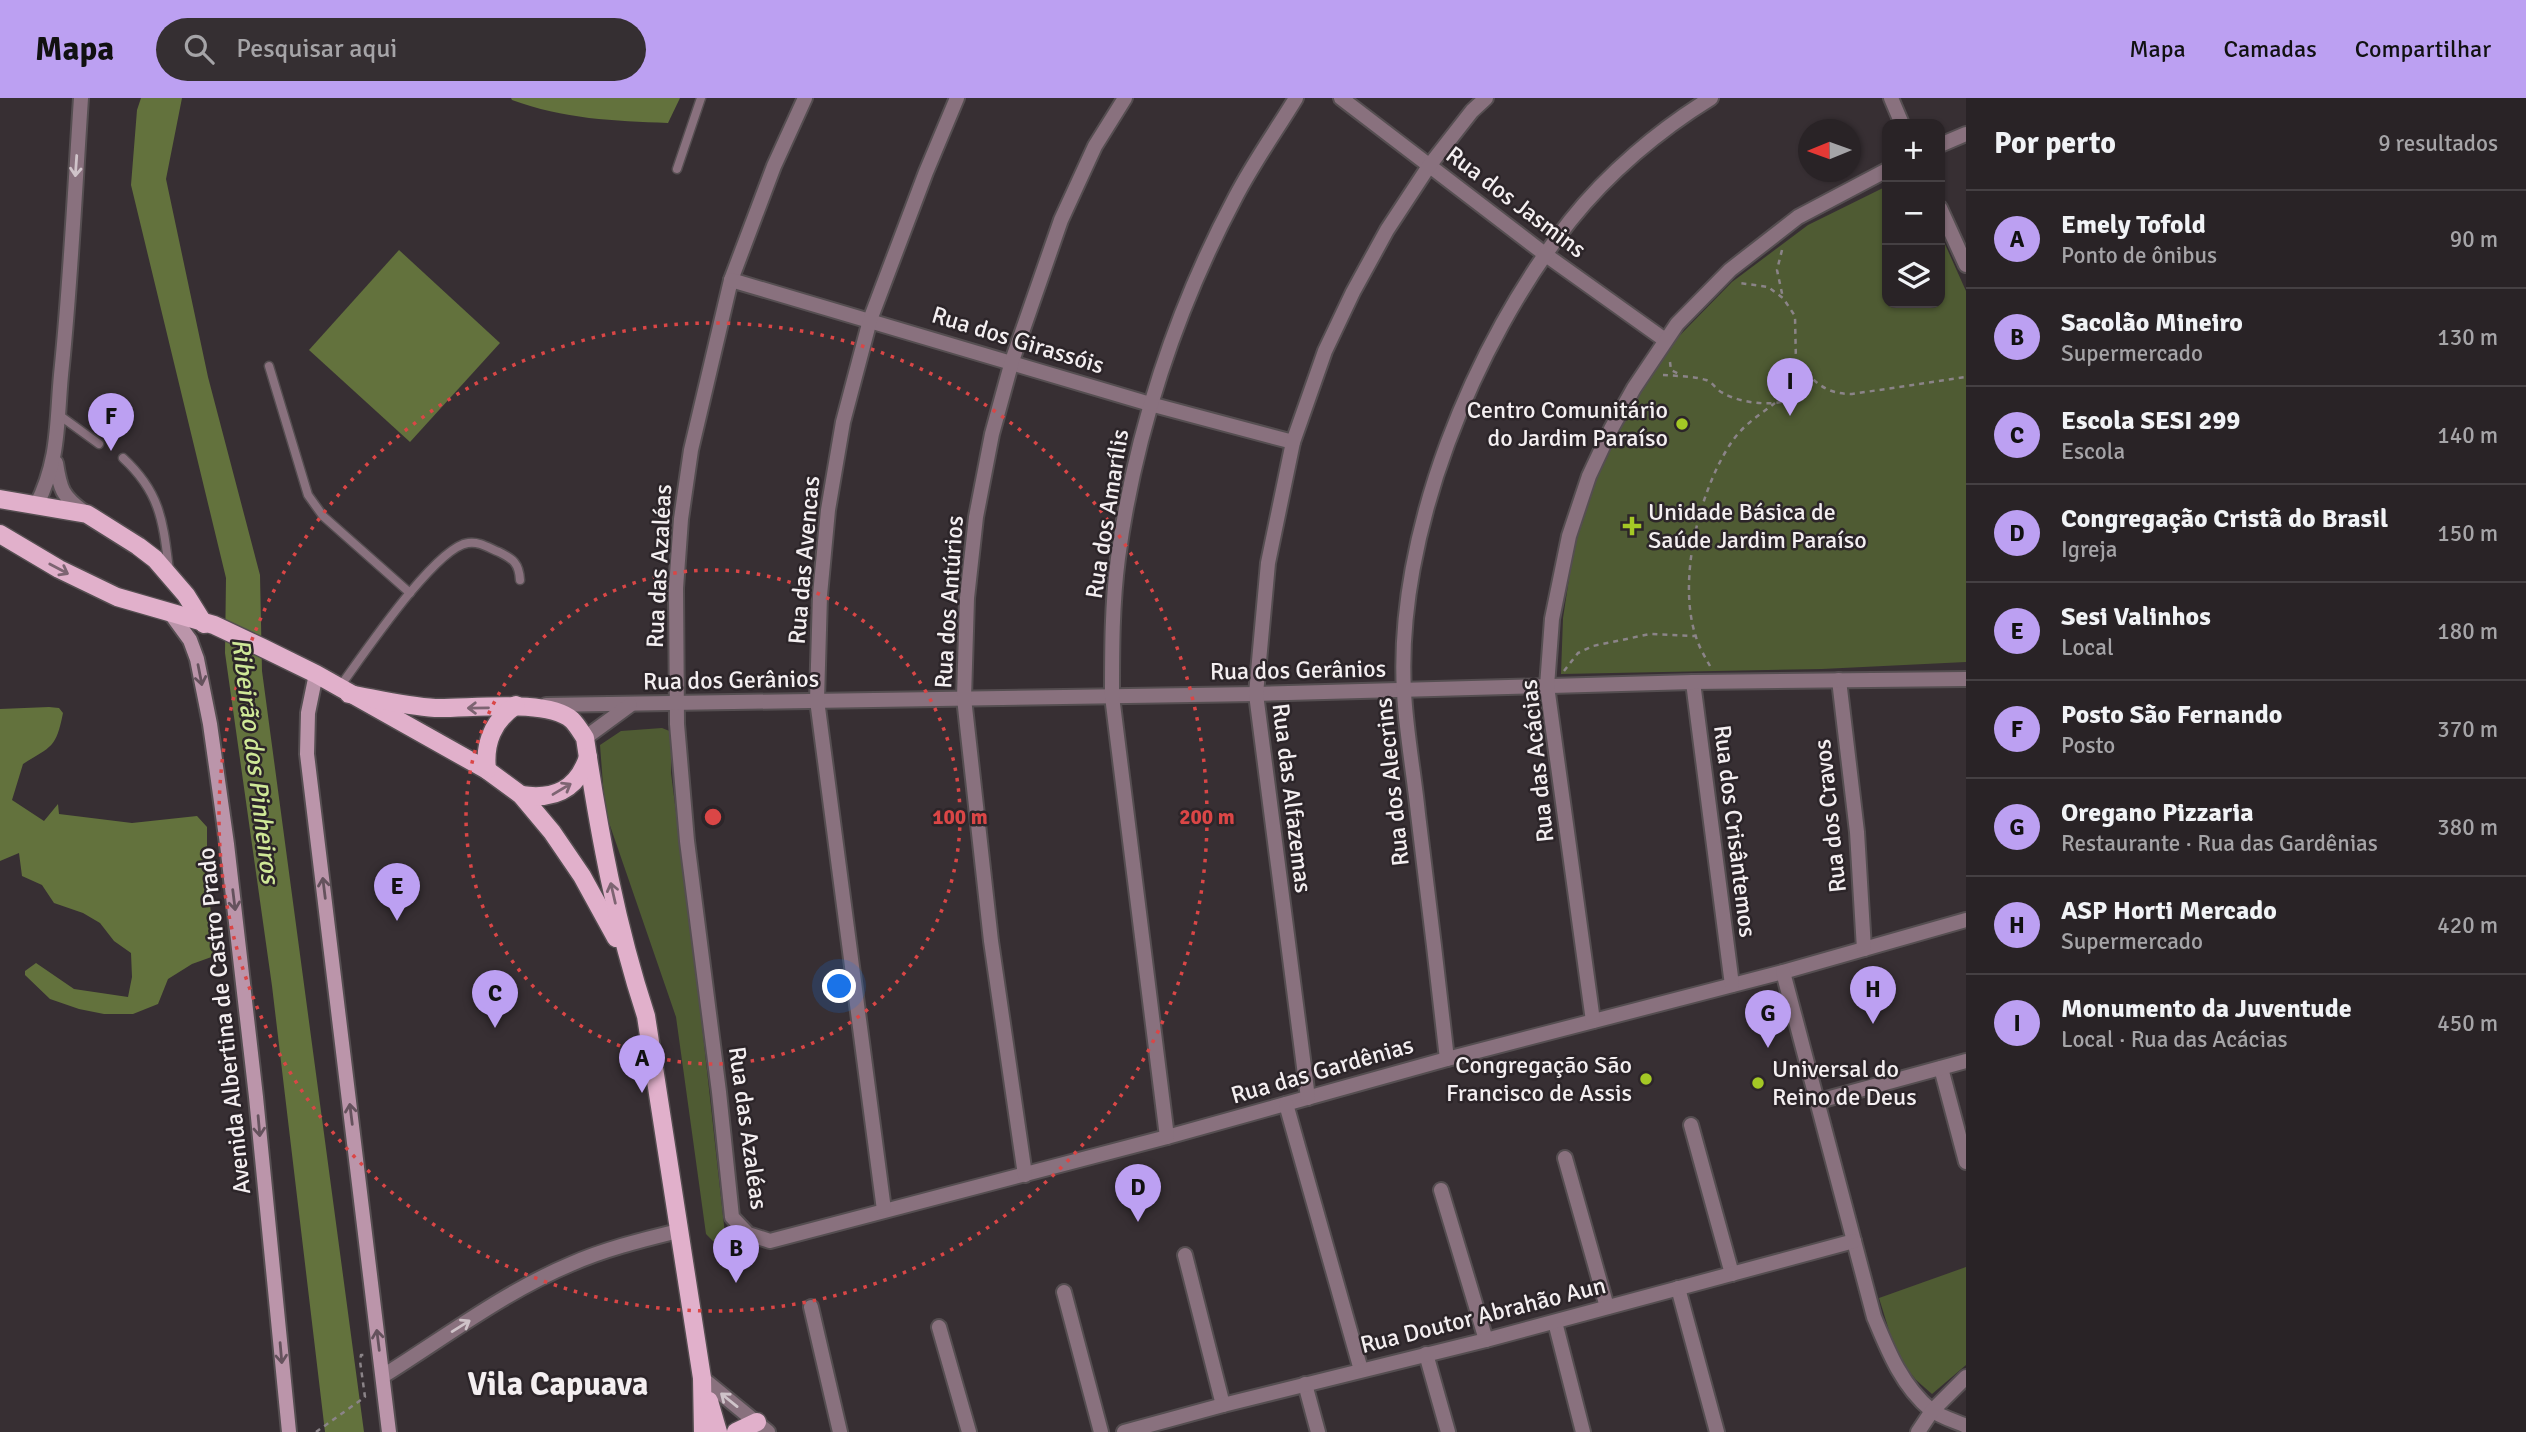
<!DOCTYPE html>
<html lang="pt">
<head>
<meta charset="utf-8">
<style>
	:root { --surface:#292326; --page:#352f32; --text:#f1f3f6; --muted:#a5a4a7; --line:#454043; --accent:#bca0f2 }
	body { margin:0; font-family:Signika,sans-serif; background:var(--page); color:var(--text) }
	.controls { position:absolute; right:21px; top:21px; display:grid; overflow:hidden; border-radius:14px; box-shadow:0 2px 5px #0004 }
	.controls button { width:63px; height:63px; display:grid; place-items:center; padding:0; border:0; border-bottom:2px solid var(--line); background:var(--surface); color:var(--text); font:35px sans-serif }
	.compass { position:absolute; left:1798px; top:21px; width:63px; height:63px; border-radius:50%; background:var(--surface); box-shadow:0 2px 5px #0004; rotate:269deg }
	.you { position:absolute; left:840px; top:889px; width:24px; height:24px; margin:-18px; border:5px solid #fff; border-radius:50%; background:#1a73e8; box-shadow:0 0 0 10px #1a73e833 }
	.badge { display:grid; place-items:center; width:46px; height:46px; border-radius:50%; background:var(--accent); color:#111; font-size:23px; font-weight:700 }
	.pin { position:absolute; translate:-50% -58px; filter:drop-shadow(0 2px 4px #0008) }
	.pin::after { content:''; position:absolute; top:37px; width:24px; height:21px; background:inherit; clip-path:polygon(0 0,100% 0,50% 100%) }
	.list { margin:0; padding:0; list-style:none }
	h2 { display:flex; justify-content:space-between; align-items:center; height:91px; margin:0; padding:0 28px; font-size:30px }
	h2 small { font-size:23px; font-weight:400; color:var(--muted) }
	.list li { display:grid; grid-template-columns:46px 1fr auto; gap:21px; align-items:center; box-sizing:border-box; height:98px; padding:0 28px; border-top:2px solid var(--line) }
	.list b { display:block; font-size:26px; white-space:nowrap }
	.list p { margin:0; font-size:23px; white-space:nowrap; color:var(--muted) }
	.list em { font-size:23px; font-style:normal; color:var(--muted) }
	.icon { flex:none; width:38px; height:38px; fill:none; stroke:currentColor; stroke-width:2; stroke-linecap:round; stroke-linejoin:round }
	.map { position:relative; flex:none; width:1966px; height:1334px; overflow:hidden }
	header { display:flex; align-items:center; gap:42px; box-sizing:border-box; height:98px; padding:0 35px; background:var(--accent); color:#111 }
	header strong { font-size:33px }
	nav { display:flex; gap:38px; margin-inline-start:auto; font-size:24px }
	.search { width:490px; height:63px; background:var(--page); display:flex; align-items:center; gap:18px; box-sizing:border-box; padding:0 24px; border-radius:38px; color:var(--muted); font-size:26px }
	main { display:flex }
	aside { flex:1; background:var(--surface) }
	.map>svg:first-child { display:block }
	.green { fill:#4f5b33 }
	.forest { fill:#63723d }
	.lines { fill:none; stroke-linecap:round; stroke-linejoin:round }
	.service-casing { stroke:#554e51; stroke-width:11 }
	.minor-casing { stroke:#554e51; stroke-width:18 }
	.secondary-casing { stroke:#554e51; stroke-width:18 }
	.primary-casing { stroke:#554e51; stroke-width:21 }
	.path { stroke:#8b8488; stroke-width:2.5; stroke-dasharray:5 5; stroke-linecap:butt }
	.service { stroke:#89717e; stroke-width:8 }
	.minor { stroke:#89717e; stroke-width:14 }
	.secondary { stroke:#bb95aa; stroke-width:14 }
	.primary { stroke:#e1b0cb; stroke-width:18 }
	.oneway { stroke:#cfc3c9 }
	.oneway2 { stroke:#7d6472 }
	.oneway3 { stroke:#65525d }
	.ring { fill:none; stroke:#da4646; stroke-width:3.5; stroke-dasharray:3.5 7 }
	.poi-dot { fill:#a4c825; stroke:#2c2529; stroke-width:2.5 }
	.labels { text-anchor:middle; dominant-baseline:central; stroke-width:5; stroke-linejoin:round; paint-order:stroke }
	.street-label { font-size:24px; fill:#f4eff1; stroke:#2c2529 }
	.poi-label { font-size:24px; fill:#f4eff1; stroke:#2c2529; text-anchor:end }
	.water-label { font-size:26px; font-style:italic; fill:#cfe897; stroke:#2c2529 }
	.district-label { font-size:32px; font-weight:bold; fill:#f4eff1; stroke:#2c2529 }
	.centre { fill:#da4646; stroke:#2c2529; stroke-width:3.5 }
	.ring-label { font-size:21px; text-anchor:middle; font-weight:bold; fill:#da4646; stroke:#2c2529; stroke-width:5; stroke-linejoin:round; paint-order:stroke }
</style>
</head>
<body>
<header>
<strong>Mapa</strong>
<div class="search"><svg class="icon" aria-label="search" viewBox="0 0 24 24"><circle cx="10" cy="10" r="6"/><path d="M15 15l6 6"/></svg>Pesquisar aqui</div>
<nav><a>Mapa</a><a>Camadas</a><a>Compartilhar</a></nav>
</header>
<main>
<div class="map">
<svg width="1966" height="1334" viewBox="0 0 1966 1334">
	<rect width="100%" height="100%" fill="#372f33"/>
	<g class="green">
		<polygon points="1887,88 1887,205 1940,205 1940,135 1966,193 1966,564 1822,571 1561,576 1563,520 1572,461 1585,408 1606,357 1629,313 1642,276 1732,184 1808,127"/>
		<polygon points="662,630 672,634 671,675 695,864 726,1145 716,1146 706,1136 676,919 605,713 600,647 621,633"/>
		<polygon points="1966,1169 1966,1267 1932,1296 1916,1282 1897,1258 1879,1200"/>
	</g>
	<g class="forest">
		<polygon points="141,0 182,0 166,81 208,279 260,477 262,573 364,1334 325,1334 272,888 225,555 226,480 131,87 137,12"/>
		<path d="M511 0H680L668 25C614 23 563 21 512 2Z"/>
		<polygon points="399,152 500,245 410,344 309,252"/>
		<path d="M49 609 59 610 63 615C56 650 52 648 23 666L12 702 44 723 58 706 59 716 132 725 197 718 207 729V786L217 857 192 866 168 881 158 906 133 916H104L79 911 50 901 25 877V873L36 865 74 891 128 899 132 879 131 855 114 843 100 825 83 815 54 805 42 787 22 778 19 755 0 763V611Z"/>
	</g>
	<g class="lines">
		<defs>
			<g id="service">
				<polyline points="677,71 701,0"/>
				<polyline points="269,268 308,397 323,418 410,495"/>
				<polyline points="59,317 99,346"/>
				<path d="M123 360C161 395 163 424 169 472"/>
				<path d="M339 590C361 560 435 449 468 445 479 443 489 450 499 454 513 461 519 465 520 482"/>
			</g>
			<g id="minor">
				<polyline points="805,0 774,68 731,182 691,352 681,421 676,490 677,626 687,743 719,994 732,1119 748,1136 770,1143 1167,1039 1447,961 1783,874 1966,822"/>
				<polyline points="1341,0 1546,157 1665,242"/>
				<polyline points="1891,0 1902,26"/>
				<polyline points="1940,47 1966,36"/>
				<polyline points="1940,110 1966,167"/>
				<polyline points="731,182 1150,306 1293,344"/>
				<path d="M56 365C60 391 62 398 84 414"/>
				<path d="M36 408C61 359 56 320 62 267 71 178 75 89 81 0"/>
				<polyline points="1839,582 1857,734 1864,851"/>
				<polyline points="1693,584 1732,887"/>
				<polyline points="546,607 1256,596 1693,584 1966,581"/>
				<polyline points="585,640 630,607"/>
				<path d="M1783 874 1874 1219C1888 1253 1902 1288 1931 1312 1941 1319 1955 1323 1966 1328"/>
				<polyline points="1593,923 1547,588 1552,521 1569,438 1589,378 1611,331 1634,290 1677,226 1730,172 1798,119 1887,72"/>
				<path d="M1447 961C1438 879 1428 798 1418 716 1414 676 1406 634 1404 594 1395 436 1474 245 1570 123 1608 75 1659 32 1711 0"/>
				<polyline points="1941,970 1966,1064"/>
				<polyline points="1308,1000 1256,596 1268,465 1293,344 1325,253 1353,194 1387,132 1429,68 1472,13 1486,0"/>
				<polyline points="1819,1003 1966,963"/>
				<polyline points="1286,1006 1361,1272"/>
				<polyline points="1691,1027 1732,1176"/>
				<path d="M1167 1039 1112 598C1112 552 1112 506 1118 460 1135 335 1176 211 1235 100 1253 65 1276 33 1296 0"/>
				<polyline points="1565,1060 1607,1209"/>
				<polyline points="1025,1077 991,843 964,600 967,500 976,419 992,336 1012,263 1061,122 1095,48 1125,0"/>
				<polyline points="1441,1092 1486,1242"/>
				<polyline points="884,1112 817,602 820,497 828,412 843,324 870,222 926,74 957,0"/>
				<polyline points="1185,1157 1223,1307"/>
				<polyline points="1678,1190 1717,1334"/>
				<polyline points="1064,1194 1101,1334"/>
				<polyline points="811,1209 840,1334"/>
				<polyline points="1555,1224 1583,1334"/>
				<polyline points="939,1229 969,1334"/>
				<polyline points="1426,1256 1448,1334"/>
				<path d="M383 1278C444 1240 504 1194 571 1166 605 1151 642 1142 678 1133"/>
				<polyline points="702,1280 768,1334"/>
				<polyline points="1305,1286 1318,1334"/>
				<polyline points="1124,1334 1223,1307 1486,1242 1854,1143"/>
				<polyline points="1918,1334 1932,1313 1966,1279"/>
			</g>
			<g id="secondary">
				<polyline points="171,516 190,542 197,561 210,626 227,746 256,999 289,1334"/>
				<polyline points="316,576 308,615 307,656 389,1334"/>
			</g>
			<g id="primary">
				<polyline points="0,401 87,416 138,448 155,461 186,497 204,526"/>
				<polyline points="0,436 59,471 117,499 214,527 263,550 316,576 487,672 521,697 552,734 582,778 616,840"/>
				<path d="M349 596C377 601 406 608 435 610 469 611 547 600 572 622 577 627 581 634 585 640 599 734 616 827 646 918L702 1280 703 1334"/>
				<path d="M487 672C484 644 493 623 516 607"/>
				<path d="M521 697C554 702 577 692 588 659"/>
				<polyline points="709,1303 718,1334"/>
				<polyline points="736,1334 757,1324"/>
			</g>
		</defs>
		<use href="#service" class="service-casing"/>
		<use href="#minor" class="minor-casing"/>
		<use href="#secondary" class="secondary-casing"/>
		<use href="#primary" class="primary-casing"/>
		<g class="path">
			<polyline points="1782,152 1777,172 1783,200"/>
			<polyline points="1670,264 1671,272 1679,276"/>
			<path d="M1799 268C1817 285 1825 296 1852 296L1966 279"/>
			<path d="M1663 277C1677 278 1692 278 1706 282 1713 284 1716 292 1723 295 1743 307 1788 311 1805 293L1796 265 1795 218 1783 200 1768 189 1740 185"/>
			<path d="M1710 568C1705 559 1699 549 1696 539 1677 483 1699 393 1731 345 1742 328 1759 317 1775 305"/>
			<polyline points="1564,573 1578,555 1593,548 1650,536 1695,538"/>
			<polyline points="316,1334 365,1299 360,1263 361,1257 364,1257"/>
		</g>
		<use href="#service" class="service"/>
		<use href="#minor" class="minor"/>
		<use href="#secondary" class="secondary"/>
		<use href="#primary" class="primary"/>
	</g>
	<defs><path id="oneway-shaft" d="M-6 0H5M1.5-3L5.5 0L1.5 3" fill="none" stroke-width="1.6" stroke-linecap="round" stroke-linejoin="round" transform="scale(1.75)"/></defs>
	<g class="oneway">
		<use href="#oneway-shaft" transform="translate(76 68) rotate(94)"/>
		<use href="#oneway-shaft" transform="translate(461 1228) rotate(-32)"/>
		<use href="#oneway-shaft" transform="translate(729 1302) rotate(-141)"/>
	</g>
	<g class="oneway2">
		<use href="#oneway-shaft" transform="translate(59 471) rotate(28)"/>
		<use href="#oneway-shaft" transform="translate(478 610) rotate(179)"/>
		<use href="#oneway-shaft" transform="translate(562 691) rotate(-31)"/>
		<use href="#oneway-shaft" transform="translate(613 795) rotate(-103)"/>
	</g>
	<g class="oneway3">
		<use href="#oneway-shaft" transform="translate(200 577) rotate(79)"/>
		<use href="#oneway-shaft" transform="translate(324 790) rotate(-97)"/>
		<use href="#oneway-shaft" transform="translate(234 802) rotate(83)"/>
		<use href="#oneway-shaft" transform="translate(351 1016) rotate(-97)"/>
		<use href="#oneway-shaft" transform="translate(259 1028) rotate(85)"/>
		<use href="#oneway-shaft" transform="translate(378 1242) rotate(-97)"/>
		<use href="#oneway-shaft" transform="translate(281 1255) rotate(85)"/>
	</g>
	<g class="ring">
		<circle cx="713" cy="719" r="247"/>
		<circle cx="713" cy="719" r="494"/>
	</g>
	<g class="poi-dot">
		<circle cx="1682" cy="326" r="7"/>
		<path d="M1628.5 417.5h7v7h7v7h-7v7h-7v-7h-7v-7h7z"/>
		<circle cx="1646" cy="981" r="7"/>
		<circle cx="1758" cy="985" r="7"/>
	</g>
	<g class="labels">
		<g class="street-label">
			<text transform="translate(1516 104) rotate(37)">Rua dos Jasmins</text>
			<text transform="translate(1018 242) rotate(17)">Rua dos Girassóis</text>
			<text transform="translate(1107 416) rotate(-81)">Rua dos Amarílis</text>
			<text transform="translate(804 462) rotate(-85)">Rua das Avencas</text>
			<text transform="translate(659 468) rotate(-87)">Rua das Azaléas</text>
			<text transform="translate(949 504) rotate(-86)">Rua dos Antúrios</text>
			<text transform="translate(1298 572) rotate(-1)">Rua dos Gerânios</text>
			<text transform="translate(731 582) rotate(-1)">Rua dos Gerânios</text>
			<text transform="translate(1537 663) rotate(-96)">Rua das Acácias</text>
			<text transform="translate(1392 684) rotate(-96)">Rua dos Alecrins</text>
			<text transform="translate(1292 700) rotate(83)">Rua das Alfazemas</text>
			<text transform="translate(1830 718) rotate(-96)">Rua dos Cravos</text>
			<text transform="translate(1735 733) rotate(83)">Rua dos Crisântemos</text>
			<text transform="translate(224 923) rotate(-96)">Avenida Albertina de Castro Prado</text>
			<text transform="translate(1322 972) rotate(-16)">Rua das Gardênias</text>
			<text transform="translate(748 1030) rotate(82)">Rua das Azaléas</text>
			<text transform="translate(1483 1217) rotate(-14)">Rua Doutor Abrahão Aun</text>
		</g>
		<g class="poi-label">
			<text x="1668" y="312">Centro Comunitário<tspan x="1668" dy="28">do Jardim Paraíso</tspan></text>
			<text x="1648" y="414" text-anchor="start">Unidade Básica de<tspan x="1648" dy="28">Saúde Jardim Paraíso</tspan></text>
			<text x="1632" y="967">Congregação São<tspan x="1632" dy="28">Francisco de Assis</tspan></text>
			<text x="1772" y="971" text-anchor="start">Universal do<tspan x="1772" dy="28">Reino de Deus</tspan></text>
		</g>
		<g class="water-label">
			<text transform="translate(255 663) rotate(83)">Ribeirão dos Pinheiros</text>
		</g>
		<g class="district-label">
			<text x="558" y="1286">Vila Capuava</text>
		</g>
	</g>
	<circle cx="713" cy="719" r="10" class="centre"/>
	<g class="ring-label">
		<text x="960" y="726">100 m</text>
		<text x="1207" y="726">200 m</text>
	</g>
</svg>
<div class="controls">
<button>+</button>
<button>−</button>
<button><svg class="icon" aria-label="layers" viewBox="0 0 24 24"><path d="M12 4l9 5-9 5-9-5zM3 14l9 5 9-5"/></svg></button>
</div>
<svg class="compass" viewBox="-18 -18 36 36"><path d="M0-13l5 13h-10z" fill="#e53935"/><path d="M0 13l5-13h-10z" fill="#a5a4a7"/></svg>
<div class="you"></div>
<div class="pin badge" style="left:642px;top:995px">A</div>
<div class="pin badge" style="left:736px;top:1185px">B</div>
<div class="pin badge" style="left:495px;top:930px">C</div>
<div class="pin badge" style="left:1138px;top:1124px">D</div>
<div class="pin badge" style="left:397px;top:823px">E</div>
<div class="pin badge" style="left:111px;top:353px">F</div>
<div class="pin badge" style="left:1768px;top:950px">G</div>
<div class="pin badge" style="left:1873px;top:926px">H</div>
<div class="pin badge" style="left:1790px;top:318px">I</div>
</div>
<aside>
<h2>Por perto<small>9 resultados</small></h2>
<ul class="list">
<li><span class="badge">A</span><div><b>Emely Tofold</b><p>Ponto de ônibus</p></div><em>90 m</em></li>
<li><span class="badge">B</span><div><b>Sacolão Mineiro</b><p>Supermercado</p></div><em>130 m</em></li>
<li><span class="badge">C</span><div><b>Escola SESI 299</b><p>Escola</p></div><em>140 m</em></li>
<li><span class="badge">D</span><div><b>Congregação Cristã do Brasil</b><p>Igreja</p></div><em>150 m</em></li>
<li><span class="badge">E</span><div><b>Sesi Valinhos</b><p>Local</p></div><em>180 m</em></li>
<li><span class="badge">F</span><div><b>Posto São Fernando</b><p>Posto</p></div><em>370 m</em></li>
<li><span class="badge">G</span><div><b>Oregano Pizzaria</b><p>Restaurante · Rua das Gardênias</p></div><em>380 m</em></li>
<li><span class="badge">H</span><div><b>ASP Horti Mercado</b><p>Supermercado</p></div><em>420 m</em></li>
<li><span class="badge">I</span><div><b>Monumento da Juventude</b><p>Local · Rua das Acácias</p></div><em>450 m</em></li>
</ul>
</aside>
</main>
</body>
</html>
